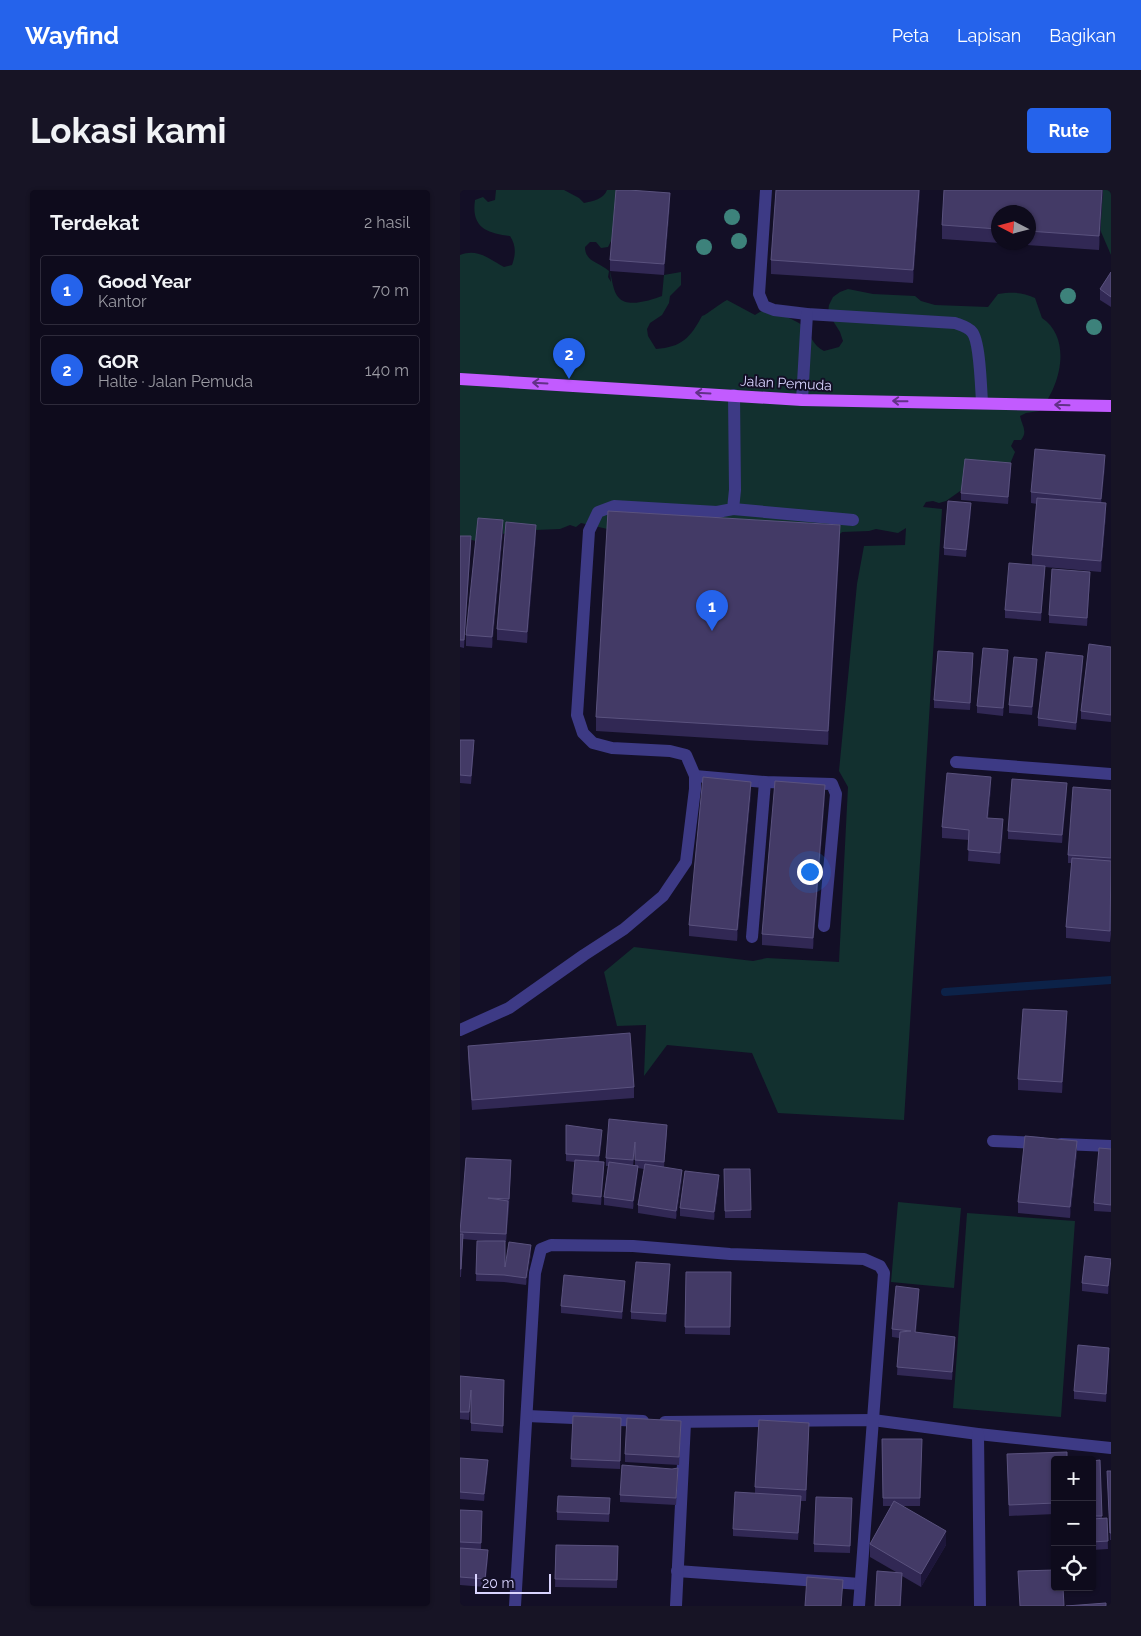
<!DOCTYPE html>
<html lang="id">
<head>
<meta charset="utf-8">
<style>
	:root { --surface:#0e0b1c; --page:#171425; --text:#f1f3f6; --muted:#9b9ba3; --line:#2e2b3b; --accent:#2563eb }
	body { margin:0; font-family:Raleway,sans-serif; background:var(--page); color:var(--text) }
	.controls { position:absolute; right:15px; bottom:15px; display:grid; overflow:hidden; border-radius:5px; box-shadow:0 1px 4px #0004 }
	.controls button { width:45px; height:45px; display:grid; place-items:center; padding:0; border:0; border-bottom:1px solid var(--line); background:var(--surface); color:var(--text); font:25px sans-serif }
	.compass { position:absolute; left:531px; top:15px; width:45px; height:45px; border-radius:50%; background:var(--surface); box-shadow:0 1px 4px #0004; rotate:276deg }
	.scale { position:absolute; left:15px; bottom:12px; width:76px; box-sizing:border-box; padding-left:5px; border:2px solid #d9d4ff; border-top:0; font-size:14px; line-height:18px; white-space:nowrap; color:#d9d4ff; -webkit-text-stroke:4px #130f26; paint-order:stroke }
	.you { position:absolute; left:349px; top:681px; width:18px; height:18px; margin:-12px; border:4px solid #fff; border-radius:50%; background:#1a73e8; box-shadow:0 0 0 8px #1a73e833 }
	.badge { display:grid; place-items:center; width:32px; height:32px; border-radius:50%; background:var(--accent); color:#fff; font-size:16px; font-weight:700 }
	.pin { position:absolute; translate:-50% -41px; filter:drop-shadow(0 1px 2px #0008) }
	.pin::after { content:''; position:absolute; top:26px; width:18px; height:15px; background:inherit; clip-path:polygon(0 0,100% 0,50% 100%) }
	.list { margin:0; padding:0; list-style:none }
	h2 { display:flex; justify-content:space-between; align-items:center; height:65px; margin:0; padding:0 20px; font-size:21px }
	h2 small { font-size:16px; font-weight:400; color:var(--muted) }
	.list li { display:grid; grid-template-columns:32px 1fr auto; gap:15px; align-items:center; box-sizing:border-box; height:70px; margin:0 10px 10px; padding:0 10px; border:1px solid var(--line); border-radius:5px }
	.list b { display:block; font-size:19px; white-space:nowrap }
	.list p { margin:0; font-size:16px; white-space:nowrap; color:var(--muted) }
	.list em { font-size:16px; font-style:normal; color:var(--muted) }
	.icon { flex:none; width:28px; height:28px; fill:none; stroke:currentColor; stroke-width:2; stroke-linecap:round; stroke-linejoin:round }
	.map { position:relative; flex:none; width:651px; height:1416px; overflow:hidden; border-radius:5px }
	header { display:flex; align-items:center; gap:30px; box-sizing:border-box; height:70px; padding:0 25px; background:var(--accent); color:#fff }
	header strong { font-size:24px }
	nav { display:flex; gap:28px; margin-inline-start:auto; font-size:18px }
	.intro { display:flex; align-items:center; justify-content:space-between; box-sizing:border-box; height:120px; padding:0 30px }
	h1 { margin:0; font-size:35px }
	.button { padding:12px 22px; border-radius:5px; background:var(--accent); color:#fff; font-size:18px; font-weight:700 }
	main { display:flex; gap:30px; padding:0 30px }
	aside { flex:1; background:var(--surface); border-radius:5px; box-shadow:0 1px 4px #0004 }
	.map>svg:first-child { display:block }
	.green { fill:#12302f }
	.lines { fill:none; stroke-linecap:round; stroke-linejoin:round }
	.stream { stroke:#0c2248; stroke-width:8 }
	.service { stroke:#3d3a85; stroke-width:12 }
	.minor { stroke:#3d3a85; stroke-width:12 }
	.primary { stroke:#c25bff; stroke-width:12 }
	.tree { fill:#3d827b }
	.wall { fill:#312854; fill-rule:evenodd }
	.shaded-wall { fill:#1d163a }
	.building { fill:#433a66; stroke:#5a527e }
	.oneway { stroke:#623188 }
	.labels { text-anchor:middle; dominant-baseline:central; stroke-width:4; stroke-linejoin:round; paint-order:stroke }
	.street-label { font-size:14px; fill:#d9d4ff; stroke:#130f26 }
</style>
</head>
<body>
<header>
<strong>Wayfind</strong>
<nav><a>Peta</a><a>Lapisan</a><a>Bagikan</a></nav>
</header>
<div class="intro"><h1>Lokasi kami</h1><a class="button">Rute</a></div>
<main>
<aside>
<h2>Terdekat<small>2 hasil</small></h2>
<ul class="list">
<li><span class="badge">1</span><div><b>Good Year</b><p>Kantor</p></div><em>70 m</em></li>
<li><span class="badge">2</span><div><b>GOR</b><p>Halte · Jalan Pemuda</p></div><em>140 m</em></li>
</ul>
</aside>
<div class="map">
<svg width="651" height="1416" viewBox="0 0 651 1416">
	<rect width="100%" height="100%" fill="#130f26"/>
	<g class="green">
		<path d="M36 0H104L119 8 124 13C133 11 144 9 147 0H175L173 8 148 57 141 58 136 52H130L125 57C125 72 139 72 149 81L148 87 151 92 150 81C152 89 153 102 159 108 168 118 191 110 202 106L204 85 221 82V95L210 106 209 113 202 125 190 133 187 139 188 146 196 159C222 157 230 148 242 126 248 124 259 114 267 110L295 125C297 124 299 122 302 121 311 120 338 130 344 137 351 145 353 156 364 161L379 157 383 151 380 142 368 123 369 115 373 107 380 102 388 99 413 104 455 106 461 111 475 115 528 117 538 104C552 102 562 102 575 108L582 128C613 149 600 198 579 221L566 223 560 226C562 236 568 241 561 250H554L551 256 555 262 550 274 503 299 486 311 479 313 473 311 466 312 463 317 482 319 444 930 318 923 292 863 207 855 184 886 186 835 157 836 144 782 174 757 293 771 307 768 379 772 388 597 379 581 397 394 404 356 445 355 446 338 438 343 416 339 409 341 382 342 372 352 152 340 121 333 116 337 110 335 100 339 75 340 46 343 20 352 0 347V65C18 58 29 69 44 77L52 75C56 64 56 55 50 46 27 43 11 38 15 10L23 7 28 12 35 10Z"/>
		<polygon points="623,0 651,0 651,65"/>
		<polygon points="438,1012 501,1018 494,1098 431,1092"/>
		<polygon points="507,1023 615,1031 601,1227 493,1218"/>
	</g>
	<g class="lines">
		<polyline class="stream" points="485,802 651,790"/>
		<g class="service">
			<path d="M306 0 299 104 304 116 314 120 347 124 495 133C500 135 508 137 512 142 520 151 521 199 522 212"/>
			<polyline points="342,210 347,124"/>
			<polyline points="273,319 393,330"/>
			<polyline points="235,586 305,592 372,594 376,604 364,736"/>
			<polyline points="292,747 305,592"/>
			<polyline points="0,840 49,818 124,765 164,739 203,706 226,672 235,599 235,586 226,565 210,561 152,558 133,553 123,543 117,525 129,341 138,322 154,316 257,322 273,319 275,300 274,205"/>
		</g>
		<g class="minor">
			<polyline points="496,572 651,584"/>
			<polyline points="533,951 581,953"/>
			<polyline points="601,954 651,956"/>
			<polyline points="67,1226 183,1231"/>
			<polyline points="205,1232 413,1230 518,1244 651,1258"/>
			<polyline points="518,1244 520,1416"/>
			<polyline points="217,1381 400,1394"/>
			<polyline points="55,1416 75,1083 81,1059 91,1055 173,1056 270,1064 404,1069 420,1076 424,1083 399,1416"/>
			<polyline points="216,1416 225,1233"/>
		</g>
		<polyline class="primary" points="0,189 342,210 651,216"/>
	</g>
	<g class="tree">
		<circle cx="272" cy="27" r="8"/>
		<circle cx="279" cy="51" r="8"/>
		<circle cx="244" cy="57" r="8"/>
		<circle cx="608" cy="106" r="8"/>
		<circle cx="634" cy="137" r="8"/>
	</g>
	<g class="wall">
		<polygon points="316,0 460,0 453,93 311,84 311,70"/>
		<path d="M484 0H643L639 60 482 49V35ZM538 22H568V52H538Z"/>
		<polygon points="210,14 204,85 150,81 150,70"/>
		<polygon points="651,82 651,117 640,110 640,99"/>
		<polygon points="645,276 641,313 646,324 641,382 585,377 581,431 545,428 545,420 572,375 572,365 577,314 571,313 571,302"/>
		<polygon points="551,281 548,314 501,310 501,303"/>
		<polygon points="511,321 506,367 484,365 484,358"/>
		<polygon points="43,341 32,458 6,456 6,445"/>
		<polygon points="0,346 11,354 4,458 0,457"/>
		<polygon points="76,346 67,453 37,450 37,439"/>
		<polygon points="380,349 368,555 136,541 136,527"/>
		<polygon points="630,390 627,436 589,433 589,425"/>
		<polygon points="651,457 651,532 621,529 621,521"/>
		<polygon points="548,468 543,526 517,523 517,516"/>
		<polygon points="513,471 510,520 474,518 474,510"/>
		<polygon points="623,474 616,540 578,536 578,528"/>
		<polygon points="577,476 572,525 549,523 549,515"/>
		<polygon points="0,550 14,558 11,594 0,593"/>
		<polygon points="531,598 528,628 543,640 540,674 508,671 509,650 482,648 482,637"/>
		<polygon points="651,600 651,744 650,752 606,748 606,737 612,673 608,673 608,665"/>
		<polygon points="607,601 602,653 548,649 548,641"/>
		<polygon points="291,603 277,751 229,746 229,735"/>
		<polygon points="365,606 353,759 302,755 302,744"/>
		<polygon points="607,832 602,903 558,900 558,889"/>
		<polygon points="8,856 174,897 174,908 12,920 8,867"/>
		<polygon points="106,935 142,948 139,972 144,980 141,1015 112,1012 115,972 106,971"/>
		<path d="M207 943 204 977 222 988 216 1029 178 1023V1015L184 979 178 978 173 1019 144 1015V1007L148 976H146V968ZM175 963V976L173 975Z"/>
		<polygon points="651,959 651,1022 634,1021 634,1013"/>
		<polygon points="617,962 610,1028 558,1023 558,1012"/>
		<polygon points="6,968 51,978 49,1017 46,1052 45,1052 45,1076 71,1063 66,1095 44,1092 16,1091 17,1051 25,1051 3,1049 1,1087 0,1087 0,1044"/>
		<polygon points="264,979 290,979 291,1028 265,1028"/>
		<polygon points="259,993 254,1030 220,1026 220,1018"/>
		<polygon points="651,1069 648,1104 622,1101 622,1093"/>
		<polygon points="210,1082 206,1132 171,1129 171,1122"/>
		<polygon points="226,1082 271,1082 270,1145 225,1144"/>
		<polygon points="165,1098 162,1129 101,1123 101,1116"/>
		<polygon points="459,1106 456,1142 495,1155 492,1190 437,1185 439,1148 432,1147 432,1139"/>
		<polygon points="649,1165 646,1212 614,1209 614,1201"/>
		<polygon points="0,1186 44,1190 43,1243 11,1241 11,1208 9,1230 0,1229"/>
		<polygon points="113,1226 161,1228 160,1279 111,1277"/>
		<polygon points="221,1231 219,1275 165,1272 165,1264"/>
		<polygon points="349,1244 346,1311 341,1311 338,1350 273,1346 273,1339 295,1304 295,1297"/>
		<polygon points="422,1249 462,1249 460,1316 441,1316 486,1355 461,1397 442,1386 441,1416 415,1416 436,1382 410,1367 410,1354 431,1316 423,1316"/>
		<polygon points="547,1264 595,1270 595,1324 549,1326"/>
		<polygon points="0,1268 28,1278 24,1311 0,1309"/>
		<polygon points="640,1270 642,1328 647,1328 648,1359 632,1360 632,1271"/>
		<polygon points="647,1281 651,1281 651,1350 650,1350"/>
		<polygon points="218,1286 216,1315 160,1312 160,1305"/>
		<polygon points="392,1308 390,1363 354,1362 354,1354"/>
		<polygon points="150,1315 149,1332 97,1330 97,1322"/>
		<polygon points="0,1320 22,1321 21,1360 28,1368 25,1397 0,1395"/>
		<polygon points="96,1355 158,1356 157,1398 95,1397"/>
	</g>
	<g class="shaded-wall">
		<polygon points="459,0 460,0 453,93 453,80"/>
		<polygon points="642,0 643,0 639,60 639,46"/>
		<polygon points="210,3 210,14 204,85 204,74"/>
		<polygon points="645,265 645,276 641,319 641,309"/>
		<polygon points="551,273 551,281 548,314 548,307"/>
		<polygon points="511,313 511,321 506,367 506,360"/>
		<polygon points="646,313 646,324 641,382 641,371"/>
		<polygon points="43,330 43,341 32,458 32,447"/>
		<polygon points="76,335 76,346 67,453 67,442"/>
		<polygon points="380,335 380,349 368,555 368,541"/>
		<polygon points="11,346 11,354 4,458 4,450"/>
		<polygon points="585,376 585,384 581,431 581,423"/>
		<polygon points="630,382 630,390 627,436 627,428"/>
		<polygon points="548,460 548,468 543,526 543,518"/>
		<polygon points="513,463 513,471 510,520 510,513"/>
		<polygon points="623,466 623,474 616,540 616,533"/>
		<polygon points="577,469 577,476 572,525 572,517"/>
		<polygon points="531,587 531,598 527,638 527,628"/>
		<polygon points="291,592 291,603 277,751 277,740"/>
		<polygon points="607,593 607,601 602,653 602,645"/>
		<polygon points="365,595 365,606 353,759 353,748"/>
		<polygon points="543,629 543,640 540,674 540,663"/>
		<polygon points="607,821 607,832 602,903 602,892"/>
		<polygon points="142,940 142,948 139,974 139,966"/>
		<polygon points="617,951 617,962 610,1028 610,1017"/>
		<polygon points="144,972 144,980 141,1015 141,1007"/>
		<polygon points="178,976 178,984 173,1019 173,1011"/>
		<polygon points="222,980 222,988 216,1029 216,1021"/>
		<polygon points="259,985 259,993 254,1030 254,1022"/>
		<polygon points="71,1055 71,1063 66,1095 66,1088"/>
		<polygon points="651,1069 651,1077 648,1104 648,1096"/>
		<polygon points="210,1074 210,1082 206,1132 206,1124"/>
		<polygon points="165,1091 165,1098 162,1129 162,1122"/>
		<polygon points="459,1099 459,1106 455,1149 455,1142"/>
		<polygon points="495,1147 495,1155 492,1190 492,1182"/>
		<polygon points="649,1158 649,1165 646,1212 646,1204"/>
		<polygon points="11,1200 11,1207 9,1230 9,1222"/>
		<polygon points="349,1233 349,1244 346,1311 346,1300"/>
		<polygon points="28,1270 28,1278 24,1311 24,1304"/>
		<polygon points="486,1341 486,1355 461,1397 461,1384"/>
		<polygon points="28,1360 28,1368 25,1397 25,1389"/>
	</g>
	<g class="building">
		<polygon points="156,0 169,0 210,3 204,74 150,70"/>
		<polygon points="316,0 459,0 453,80 311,70"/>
		<polygon points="484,0 642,0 639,46 568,41 568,22 538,22 538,39 482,35"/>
		<polygon points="651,82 651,107 640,99"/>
		<polygon points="575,259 645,265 641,309 571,302"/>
		<polygon points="505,269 551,273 548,307 501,303"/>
		<polygon points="577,308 646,313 641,371 572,365"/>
		<polygon points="488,311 511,313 506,360 484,358"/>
		<polygon points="148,321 380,335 368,541 136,527"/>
		<polygon points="18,328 43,330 32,447 6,445"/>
		<polygon points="46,332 76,335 67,442 37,439"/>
		<polygon points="0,346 11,346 4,450 0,450"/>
		<polygon points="549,373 585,376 581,423 545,420"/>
		<polygon points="592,379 630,382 627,428 589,425"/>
		<polygon points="629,454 651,457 651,525 621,521"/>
		<polygon points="523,458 548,460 543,518 517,516"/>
		<polygon points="478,461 513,463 510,513 474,510"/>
		<polygon points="586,462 623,466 616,533 578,528"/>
		<polygon points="554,467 577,469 572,517 549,515"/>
		<polygon points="0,550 14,550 11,586 0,585"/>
		<polygon points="487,583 531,587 527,628 543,629 540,663 508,660 509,640 482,637"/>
		<polygon points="243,587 291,592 277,740 229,735"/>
		<polygon points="552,589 607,593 602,645 548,641"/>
		<polygon points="315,591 365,595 353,748 302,744"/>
		<polygon points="613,597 651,600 651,668 608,665"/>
		<polygon points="612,668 651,671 650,741 606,737"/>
		<polygon points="563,819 607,821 602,892 558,889"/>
		<polygon points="170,843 174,897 12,910 8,856"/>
		<polygon points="149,929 207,935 204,972 175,970 175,952 173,970 146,968"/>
		<polygon points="106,935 142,940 139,966 106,964"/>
		<polygon points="565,946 617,951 610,1017 558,1012"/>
		<polygon points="639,958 651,959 651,1015 634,1013"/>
		<polygon points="6,968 51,970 49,1009 28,1008 48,1011 46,1044 0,1042"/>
		<polygon points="115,970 144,972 141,1007 112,1004"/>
		<polygon points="149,972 178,976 173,1011 144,1007"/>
		<polygon points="185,974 222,980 216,1021 178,1015"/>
		<polygon points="264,979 290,979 291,1020 265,1021"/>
		<polygon points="225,981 259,985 254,1022 220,1018"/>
		<polygon points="0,1044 3,1044 1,1079 0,1079"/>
		<polygon points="17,1051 45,1051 45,1077 49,1052 71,1055 66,1088 44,1085 16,1084"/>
		<polygon points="625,1066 651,1069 648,1096 622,1093"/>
		<polygon points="176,1072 210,1074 206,1124 171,1122"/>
		<polygon points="226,1082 271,1082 270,1137 225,1137"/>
		<polygon points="104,1085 165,1091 162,1122 101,1116"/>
		<polygon points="436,1096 459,1099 455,1142 495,1147 492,1182 437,1177 440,1142 451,1141 432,1139"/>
		<polygon points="618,1155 649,1158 646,1204 614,1201"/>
		<polygon points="0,1186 44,1190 43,1236 11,1233 11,1200 9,1222 0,1222"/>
		<polygon points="113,1226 161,1228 160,1271 111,1269"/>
		<polygon points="167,1228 221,1231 219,1267 165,1264"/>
		<polygon points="299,1230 349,1233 346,1300 295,1297"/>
		<polygon points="422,1249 462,1249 460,1308 423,1308"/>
		<polygon points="607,1262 607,1270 595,1270 595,1313 549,1315 547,1264"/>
		<polygon points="0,1268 28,1270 24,1304 0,1302"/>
		<polygon points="640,1270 642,1326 632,1326 632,1271"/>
		<polygon points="162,1275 212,1279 218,1278 216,1308 160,1305"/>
		<polygon points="647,1281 651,1281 651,1343 650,1343"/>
		<polygon points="275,1302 341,1306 338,1343 273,1339"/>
		<polygon points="98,1306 150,1308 149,1324 97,1322"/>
		<polygon points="356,1307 392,1308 390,1356 354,1354"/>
		<polygon points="434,1311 486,1341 461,1384 410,1354"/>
		<polygon points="0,1320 22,1321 21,1353 0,1352"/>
		<polygon points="647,1328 648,1351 632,1352 632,1329"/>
		<polygon points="96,1355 158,1356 157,1390 95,1389"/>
		<polygon points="0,1358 28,1360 25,1389 0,1387"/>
		<polygon points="595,1380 595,1397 603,1397 604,1416 560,1416 558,1381"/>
		<polygon points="417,1381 442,1383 440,1416 415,1416"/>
		<polygon points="347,1387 383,1390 381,1416 345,1416"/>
		<polygon points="646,1413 646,1416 606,1416"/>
	</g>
	<defs><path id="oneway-shaft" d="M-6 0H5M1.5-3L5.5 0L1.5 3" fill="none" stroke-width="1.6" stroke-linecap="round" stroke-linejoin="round" transform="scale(1.25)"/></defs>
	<g class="oneway">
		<use href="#oneway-shaft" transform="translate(80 193) rotate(-177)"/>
		<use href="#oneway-shaft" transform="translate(243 203) rotate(-177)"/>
		<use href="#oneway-shaft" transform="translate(440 211) rotate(-179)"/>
		<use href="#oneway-shaft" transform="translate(602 215) rotate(-178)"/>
	</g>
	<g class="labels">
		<g class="street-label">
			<text transform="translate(326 193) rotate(3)">Jalan Pemuda</text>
		</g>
	</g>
</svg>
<div class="controls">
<button>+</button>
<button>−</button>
<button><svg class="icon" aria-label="locate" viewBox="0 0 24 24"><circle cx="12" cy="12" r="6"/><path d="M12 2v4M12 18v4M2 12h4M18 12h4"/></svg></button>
</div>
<svg class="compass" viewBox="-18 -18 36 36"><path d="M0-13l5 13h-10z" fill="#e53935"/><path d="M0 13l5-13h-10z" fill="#9b9ba3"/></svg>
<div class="scale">20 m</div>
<div class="you"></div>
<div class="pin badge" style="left:252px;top:441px">1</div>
<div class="pin badge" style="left:109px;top:189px">2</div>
</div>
</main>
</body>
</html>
